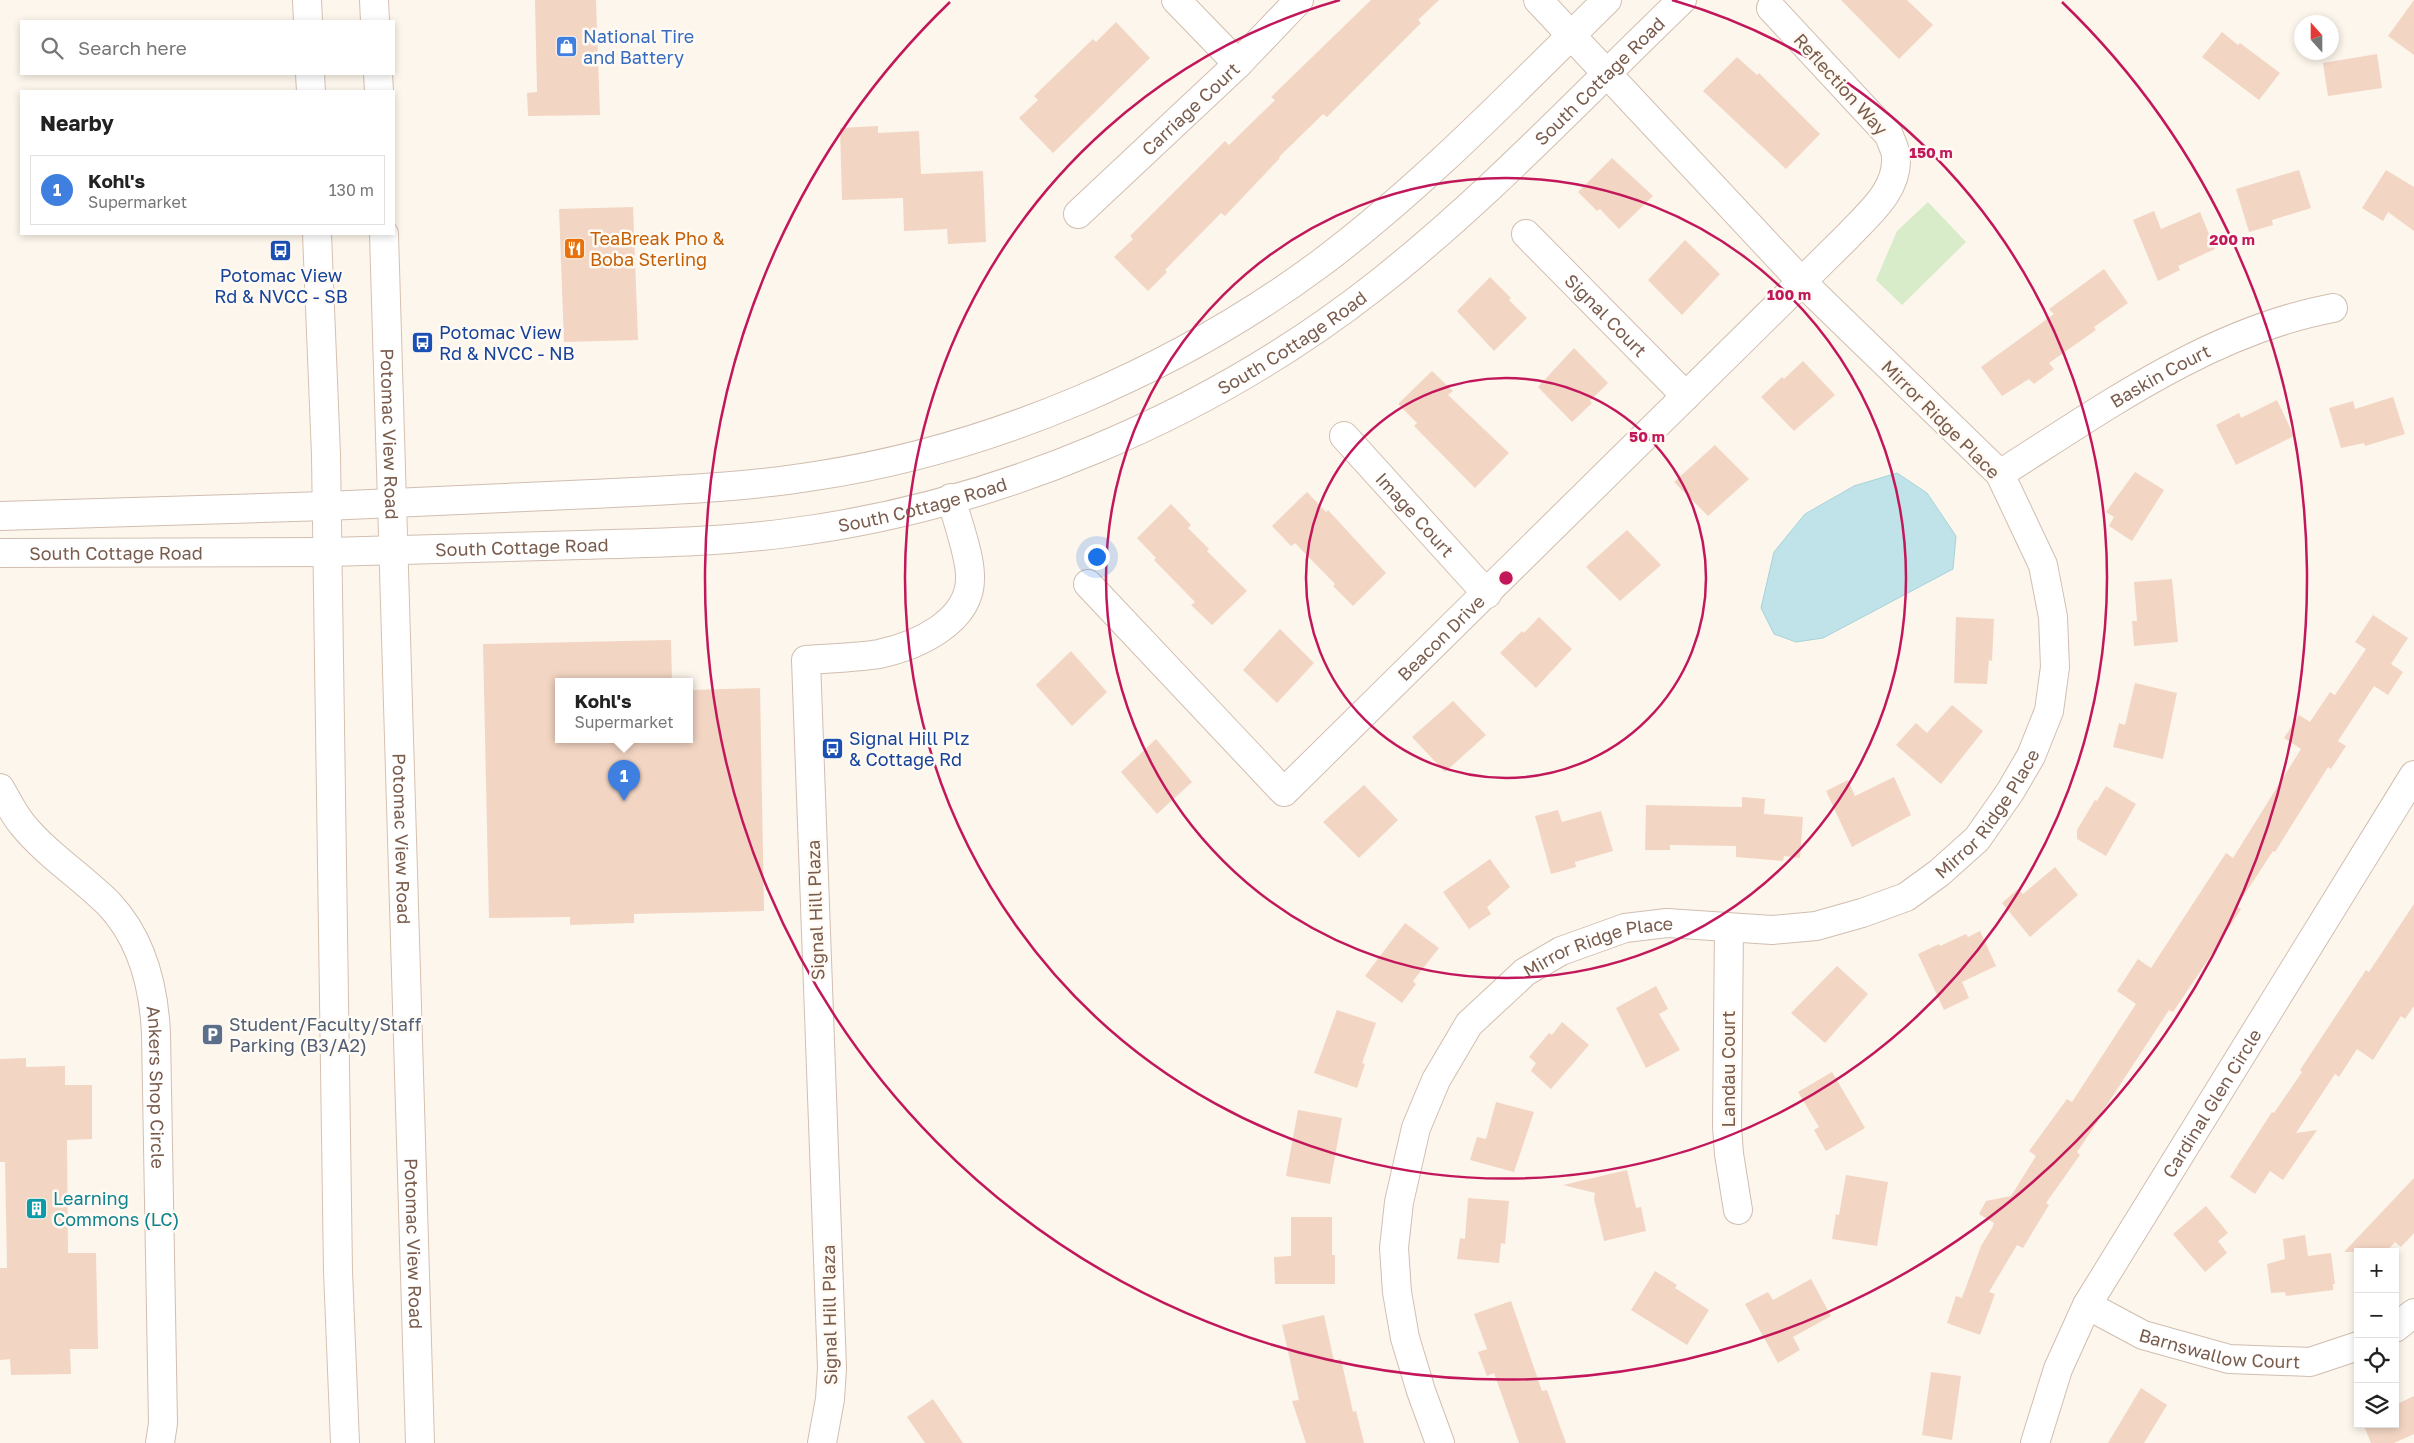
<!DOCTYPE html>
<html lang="en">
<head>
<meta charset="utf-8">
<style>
	:root { --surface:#fff; --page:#f2f2f2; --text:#222; --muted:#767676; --line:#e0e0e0; --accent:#7c3aed }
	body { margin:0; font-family:"Golos Text",sans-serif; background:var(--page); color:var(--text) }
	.controls { position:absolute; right:15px; bottom:15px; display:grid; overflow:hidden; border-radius:0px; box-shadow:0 2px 8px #0003 }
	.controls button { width:45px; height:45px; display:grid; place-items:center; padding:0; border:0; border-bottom:1px solid var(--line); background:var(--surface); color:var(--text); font:25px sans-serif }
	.compass { position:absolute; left:2294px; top:15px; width:45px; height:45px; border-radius:50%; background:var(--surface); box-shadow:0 2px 8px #0003; rotate:339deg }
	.you { position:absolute; left:1096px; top:556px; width:18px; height:18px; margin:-12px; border:4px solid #fff; border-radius:50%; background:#1a73e8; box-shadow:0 0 0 8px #1a73e833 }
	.badge { display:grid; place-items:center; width:32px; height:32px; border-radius:50%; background:var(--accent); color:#fff; font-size:16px; font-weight:700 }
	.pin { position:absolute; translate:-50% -41px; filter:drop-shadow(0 1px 2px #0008) }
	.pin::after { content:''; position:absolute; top:26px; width:18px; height:15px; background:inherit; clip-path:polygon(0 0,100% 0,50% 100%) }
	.popup { position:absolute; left:555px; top:678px; width:138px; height:65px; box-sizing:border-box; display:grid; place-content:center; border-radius:0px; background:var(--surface); filter:drop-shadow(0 1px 4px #0005); font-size:16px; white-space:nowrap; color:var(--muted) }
	.popup b { font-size:19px; color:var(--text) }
	.popup::after { content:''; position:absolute; left:50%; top:100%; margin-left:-10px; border:10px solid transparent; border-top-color:var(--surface) }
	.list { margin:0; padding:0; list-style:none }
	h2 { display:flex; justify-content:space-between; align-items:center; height:65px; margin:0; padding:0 20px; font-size:21px }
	h2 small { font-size:16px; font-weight:400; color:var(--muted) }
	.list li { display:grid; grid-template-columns:32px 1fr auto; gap:15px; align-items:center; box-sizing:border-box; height:70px; margin:0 10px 10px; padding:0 10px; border:1px solid var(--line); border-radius:0px }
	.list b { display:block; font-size:19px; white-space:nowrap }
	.list p { margin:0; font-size:16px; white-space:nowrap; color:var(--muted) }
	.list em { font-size:16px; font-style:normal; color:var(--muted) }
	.icon { flex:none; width:28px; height:28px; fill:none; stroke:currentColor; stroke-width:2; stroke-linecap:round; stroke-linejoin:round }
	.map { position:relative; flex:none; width:2414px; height:1443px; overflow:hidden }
	.search { position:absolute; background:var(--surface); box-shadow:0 2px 8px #0003; left:20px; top:20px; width:375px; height:55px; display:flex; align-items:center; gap:12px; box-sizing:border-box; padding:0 18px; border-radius:0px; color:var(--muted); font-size:19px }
	.panel { position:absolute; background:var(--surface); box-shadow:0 2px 8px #0003; left:20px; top:90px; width:375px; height:145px; border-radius:0px }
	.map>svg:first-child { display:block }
	.green { fill:#d8ecc9 }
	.water { fill:#bfe3e8; stroke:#a5d3da }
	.building { fill:#f3d5c3 }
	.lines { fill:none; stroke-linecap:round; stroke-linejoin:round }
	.minor-casing { stroke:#d1beb0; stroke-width:30 }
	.tertiary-casing { stroke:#d1beb0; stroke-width:30 }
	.secondary-casing { stroke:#d6c0b0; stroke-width:30 }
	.minor { stroke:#fff; stroke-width:28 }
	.tertiary { stroke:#fff; stroke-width:28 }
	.secondary { stroke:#fff; stroke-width:28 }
	.ring { fill:none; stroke:#c2185b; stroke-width:2.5 }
	.labels { text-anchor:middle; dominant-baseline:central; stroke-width:5; stroke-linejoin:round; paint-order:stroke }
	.shop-label { font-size:18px; fill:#366cbe; stroke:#fffaf3; text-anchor:start }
	.street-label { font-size:18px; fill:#7a5c4d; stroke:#fffaf3 }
	.food-label { font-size:18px; fill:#c56008; stroke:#fffaf3; text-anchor:start }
	.transit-label { font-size:18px; fill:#164399; stroke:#fffaf3; text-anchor:start }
	.service-label { font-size:18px; fill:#4e5e75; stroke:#fffaf3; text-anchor:start }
	.culture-label { font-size:18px; fill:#0d838f; stroke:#fffaf3; text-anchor:start }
	.centre { fill:#c2185b; stroke:#fffaf3; stroke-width:2.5 }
	.ring-label { font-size:15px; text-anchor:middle; font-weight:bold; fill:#c2185b; stroke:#fffaf3; stroke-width:5; stroke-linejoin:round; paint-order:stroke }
</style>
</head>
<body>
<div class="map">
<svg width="2414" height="1443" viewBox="0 0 2414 1443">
	<rect width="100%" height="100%" fill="#fdf6ec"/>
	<polygon class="green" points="1928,202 1966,242 1902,305 1876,280 1897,231"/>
	<polygon class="water" points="1897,473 1927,493 1956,536 1953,569 1823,638 1796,642 1774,634 1761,608 1774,552 1805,514 1854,486"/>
	<g class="building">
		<polygon points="535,0 596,0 600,115 528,116 527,93 537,92"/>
		<polygon points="1371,0 1439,0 1418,20 1421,23 1327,117 1323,114 1279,157 1280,158 1225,216 1221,213 1165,270 1167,272 1148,291 1114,257 1133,239 1130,236 1225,141 1229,145 1275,100 1271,97"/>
		<polygon points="1841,0 1907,0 1933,25 1899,59"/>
		<polygon points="2414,0 2414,55 2388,36"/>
		<polygon points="1116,22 1150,58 1053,153 1019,118 1038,100 1034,96 1093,39 1096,42"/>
		<polygon points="2222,32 2238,45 2240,43 2280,73 2259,100 2202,57"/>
		<polygon points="2377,54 2382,88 2328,96 2323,63"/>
		<polygon points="1737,57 1757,75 1759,73 1820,134 1786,169 1703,91"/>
		<polygon points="878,126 878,133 919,131 921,174 983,171 986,242 948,244 947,229 904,231 903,198 842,200 840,128"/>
		<polygon points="1612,158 1653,196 1619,229 1600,209 1597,211 1578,192"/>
		<polygon points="2299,170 2311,208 2272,220 2273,225 2249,232 2236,189"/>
		<polygon points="2386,170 2414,187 2414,231 2388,212 2383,221 2362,208"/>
		<polygon points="633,207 638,340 564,342 559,209"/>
		<polygon points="2154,211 2161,229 2200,212 2215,249 2178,266 2180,270 2158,281 2133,220"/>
		<polygon points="1685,240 1720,274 1682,315 1648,280"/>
		<polygon points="2104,269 2128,303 2094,327 2096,330 2049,363 2054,369 2034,384 2029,379 2002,396 1981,367 2054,314 2049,309"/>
		<polygon points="1490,277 1511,298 1509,300 1527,318 1494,351 1457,311"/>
		<polygon points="1574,348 1608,383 1590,401 1592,403 1572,422 1538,387"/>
		<polygon points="1803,361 1835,395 1794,431 1761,397 1782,377 1784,379"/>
		<polygon points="1432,371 1453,391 1448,395 1509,453 1475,488 1414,426 1417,423 1398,404"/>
		<polygon points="2393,397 2405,434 2365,446 2364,443 2341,448 2329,408 2353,401 2355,409"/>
		<polygon points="2277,400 2294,436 2236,465 2216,425 2239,413 2241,418"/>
		<polygon points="1715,445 1749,479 1708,516 1674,482"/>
		<polygon points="2135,472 2164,490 2132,541 2109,526 2114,517 2106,512"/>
		<polygon points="1307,492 1326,512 1328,510 1386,573 1353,606 1333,586 1335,584 1295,543 1291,546 1272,526"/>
		<polygon points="1171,504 1191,525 1188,528 1209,549 1207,551 1247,591 1212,625 1191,605 1195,602 1154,560 1156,558 1137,538"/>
		<polygon points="1627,530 1661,565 1620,601 1586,567"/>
		<polygon points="2172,579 2178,642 2134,646 2132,621 2137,621 2134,582"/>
		<polygon points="2373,615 2408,638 2391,664 2403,672 2388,695 2374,686 2338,741 2346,746 2331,769 2328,767 2275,852 2273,851 2237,906 2241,909 2208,960 2173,1012 2169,1010 2097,1120 2098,1121 2077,1152 2080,1155 2046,1203 2049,1205 2023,1248 2017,1245 1989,1292 1995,1294 1980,1335 1947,1323 1956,1296 1962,1298 1981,1246 1992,1228 1994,1223 1979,1214 1986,1201 2011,1196 2036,1156 2029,1151 2067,1099 2072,1102 2136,1004 2117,991 2138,959 2151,968 2226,853 2233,858 2301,749 2284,738 2299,715 2310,722 2330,692 2335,695 2366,649 2355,642"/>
		<polygon points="1539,617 1572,649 1536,688 1500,653 1522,631 1524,633"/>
		<polygon points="1956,617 1994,619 1992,661 1989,660 1987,684 1954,683"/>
		<polygon points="1280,629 1314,663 1277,703 1243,670"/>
		<polygon points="671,640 672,682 559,682 559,740 689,740 689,690 760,688 764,911 634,914 634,923 570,925 570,917 489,918 483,644"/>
		<polygon points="1071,651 1107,692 1072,726 1036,685"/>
		<polygon points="2135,683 2177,693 2163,759 2113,747 2119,723 2125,725"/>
		<polygon points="1453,701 1486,735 1445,772 1412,737"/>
		<polygon points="1952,705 1983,731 1941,784 1896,745 1916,723 1927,733"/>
		<polygon points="1156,739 1192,782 1157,814 1121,772"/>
		<polygon points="1894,777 1911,815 1852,847 1826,791 1848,780 1855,796"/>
		<polygon points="1364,785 1398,820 1359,858 1323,822"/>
		<polygon points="2106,786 2136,804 2106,856 2077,839 2077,830 2095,800 2097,801"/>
		<polygon points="1742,797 1765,799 1764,814 1803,817 1800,858 1784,856 1783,861 1736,857 1736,846 1670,845 1670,850 1645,850 1646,805 1742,807"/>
		<polygon points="1558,810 1562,822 1601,811 1613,851 1575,862 1576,867 1551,874 1535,816"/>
		<polygon points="1490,859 1510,887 1487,907 1491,914 1469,929 1443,892"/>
		<polygon points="2055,867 2078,895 2030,937 2002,903 2018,889 2023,894"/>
		<polygon points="2414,904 2414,1006 2405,1019 2401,1016 2373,1060 2357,1049 2339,1077 2335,1074 2296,1133 2317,1130 2283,1180 2270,1171 2255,1194 2230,1177 2272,1112 2274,1113 2302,1072 2300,1070 2366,970 2369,972"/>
		<polygon points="1405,923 1439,948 1413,981 1416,984 1402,1003 1365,976"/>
		<polygon points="1980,931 1996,966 1962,982 1969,998 1944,1010 1918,954 1939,944 1940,946 1966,934 1968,937"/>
		<polygon points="1837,966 1868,994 1825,1043 1791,1013"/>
		<polygon points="1656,986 1668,1009 1659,1014 1680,1050 1646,1068 1616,1008"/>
		<polygon points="1337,1010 1376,1023 1362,1063 1365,1064 1357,1088 1314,1073"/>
		<polygon points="1562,1022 1589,1045 1551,1089 1531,1071 1536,1063 1529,1057 1549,1033 1552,1035"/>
		<polygon points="26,1058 26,1067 65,1066 65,1085 92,1085 92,1139 67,1140 68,1253 96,1253 98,1349 70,1349 71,1374 11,1375 10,1359 0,1360 0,1268 7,1268 5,1162 0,1162 0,1059"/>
		<polygon points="1832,1072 1865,1128 1826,1151 1814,1130 1819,1127 1798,1092"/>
		<polygon points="1496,1102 1534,1112 1514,1172 1470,1160 1477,1137 1486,1139"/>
		<polygon points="1298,1110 1342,1118 1330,1184 1286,1176"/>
		<polygon points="1627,1170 1636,1208 1641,1207 1646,1231 1604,1241 1594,1199 1595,1193 1563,1185"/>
		<polygon points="1846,1175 1888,1182 1877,1246 1832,1239 1836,1214 1839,1215"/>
		<polygon points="2414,1178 2414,1233 2401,1247 2395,1242 2386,1252 2344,1252"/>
		<polygon points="1468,1198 1509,1201 1505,1244 1501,1243 1499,1263 1457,1259 1460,1238 1465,1239"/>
		<polygon points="2206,1206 2228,1233 2218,1241 2227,1253 2205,1272 2173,1234"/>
		<polygon points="1291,1217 1332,1217 1332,1255 1335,1255 1335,1284 1275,1284 1274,1257 1291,1256"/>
		<polygon points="2305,1235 2308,1256 2331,1253 2335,1284 2333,1284 2333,1290 2286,1296 2285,1292 2271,1293 2267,1264 2285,1259 2283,1239"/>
		<polygon points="1655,1271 1677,1285 1675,1288 1709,1310 1687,1345 1631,1310"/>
		<polygon points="1811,1279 1831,1316 1793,1337 1800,1350 1778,1363 1745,1304 1768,1292 1773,1300"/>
		<polygon points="1511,1301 1542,1391 1547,1390 1566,1443 1519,1443 1494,1373 1487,1376 1478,1352 1487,1349 1474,1314"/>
		<polygon points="1324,1315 1334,1361 1341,1359 1353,1412 1356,1411 1364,1443 1306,1443 1292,1401 1299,1400 1282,1325"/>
		<polygon points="1931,1372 1961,1376 1952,1440 1922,1435"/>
		<polygon points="2141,1388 2167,1405 2144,1443 2108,1443"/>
		<polygon points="2414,1396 2414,1434 2394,1443 2371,1443 2363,1424 2395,1424 2395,1405"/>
		<polygon points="933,1399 963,1443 925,1443 907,1417"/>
	</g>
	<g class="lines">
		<defs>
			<g id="minor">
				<polyline points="1176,0 1238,64"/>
				<path id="s1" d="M1078 214 1238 64 1299 0"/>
				<path id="s2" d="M1526 234 1686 396"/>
				<path id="s3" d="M1344 436 1487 594"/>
				<path id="s4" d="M2000 474C2104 408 2210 331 2333 308"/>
				<polyline points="0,516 326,506"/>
				<path id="s5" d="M0 553 328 552"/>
				<path id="s6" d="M1088 584 1284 792 1847 237C1868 214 1898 191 1896 157 1896 150 1891 142 1889 135L1771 8"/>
				<path id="s7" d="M0 788C7 800 13 813 22 824 47 855 81 876 109 904 142 939 154 988 156 1034L163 1423 160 1443"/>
				<polyline points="1729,928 1727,1126 1729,1154 1738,1210"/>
				<path id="s8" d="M2087 1305 2143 1335 2229 1359 2310 1362 2358 1346"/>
				<polyline points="2395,1328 2414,1313"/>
				<path d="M822 1443 830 1399 832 1368 806 660C830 658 855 658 879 654 916 646 972 622 970 576 970 555 957 520 951 498"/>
				<path id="s9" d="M1440 1443 1421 1391 1405 1338 1397 1292 1394 1248 1399 1202 1416 1128 1436 1080 1469 1024 1525 972 1561 951 1625 928 1667 923 1772 930 1816 926 1862 913 1906 897 1939 873 1977 839 2010 792 2031 756 2049 711 2055 667 2053 617 2043 565 2000 474 1801 281 1538 0"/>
				<path id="s10" d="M2035 1443 2058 1369 2087 1305 2414 775"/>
			</g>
			<g id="tertiary">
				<path d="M326 506C415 502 504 498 592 494 667 490 741 488 815 476 993 449 1177 370 1321 263 1425 185 1515 90 1607 0"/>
				<path id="s11" d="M328 552C412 550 496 548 581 545 649 543 719 542 787 533 995 507 1209 416 1374 287 1484 201 1581 97 1682 0"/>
			</g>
			<g id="secondary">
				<polyline points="307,0 308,21"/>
				<polyline points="374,0 375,21"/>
				<polyline points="310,74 311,91"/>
				<polyline points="378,74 379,91"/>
				<polyline points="317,234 326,455 338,1271 345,1443"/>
				<path id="s12" d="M384 234 420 1443"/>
			</g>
		</defs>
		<use href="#minor" class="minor-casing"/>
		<use href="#tertiary" class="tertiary-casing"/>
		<use href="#secondary" class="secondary-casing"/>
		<use href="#minor" class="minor"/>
		<use href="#tertiary" class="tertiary"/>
		<use href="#secondary" class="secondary"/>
	</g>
	<g class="ring">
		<circle cx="1506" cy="578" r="200"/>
		<circle cx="1506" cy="578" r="400"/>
		<path d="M1672 0A601 601 0 1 1 1340 0"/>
		<path d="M2062 2A801 801 0 1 1 950 2"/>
	</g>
	<defs>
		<symbol id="shop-square" viewBox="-11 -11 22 22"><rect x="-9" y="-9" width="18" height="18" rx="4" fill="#3f7fe0" stroke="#fffaf3"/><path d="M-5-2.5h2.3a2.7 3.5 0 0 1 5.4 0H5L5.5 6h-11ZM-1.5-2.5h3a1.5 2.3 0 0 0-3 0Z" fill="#fff"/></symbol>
		<symbol id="restaurant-square" viewBox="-11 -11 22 22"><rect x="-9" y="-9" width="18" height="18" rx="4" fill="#e8710a" stroke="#fffaf3"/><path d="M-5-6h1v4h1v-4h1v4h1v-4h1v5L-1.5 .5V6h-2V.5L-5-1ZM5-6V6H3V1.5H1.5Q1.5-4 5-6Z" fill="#fff"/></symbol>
		<symbol id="bus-square" viewBox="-11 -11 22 22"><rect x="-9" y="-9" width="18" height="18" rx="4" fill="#1a4fb4" stroke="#fffaf3"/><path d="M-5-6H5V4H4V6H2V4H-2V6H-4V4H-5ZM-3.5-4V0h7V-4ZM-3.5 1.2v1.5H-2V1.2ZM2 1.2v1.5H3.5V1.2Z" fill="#fff"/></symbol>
		<symbol id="parking-square" viewBox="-11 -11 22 22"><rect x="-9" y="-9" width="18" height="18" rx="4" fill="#5c6f8a" stroke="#fffaf3"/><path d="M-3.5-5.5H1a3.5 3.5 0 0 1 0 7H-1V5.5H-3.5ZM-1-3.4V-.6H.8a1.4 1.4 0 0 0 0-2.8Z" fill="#fff"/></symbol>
		<symbol id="building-square" viewBox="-11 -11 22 22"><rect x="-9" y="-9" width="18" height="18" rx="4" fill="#0f9aa8" stroke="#fffaf3"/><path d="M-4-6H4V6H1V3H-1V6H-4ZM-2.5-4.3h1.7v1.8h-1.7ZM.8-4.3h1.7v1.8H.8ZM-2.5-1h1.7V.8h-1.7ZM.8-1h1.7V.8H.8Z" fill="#fff"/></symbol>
	</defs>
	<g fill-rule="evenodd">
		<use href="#shop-square" x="554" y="34" width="25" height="25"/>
		<use href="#restaurant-square" x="562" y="236" width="25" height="25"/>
		<use href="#bus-square" x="268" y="238" width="25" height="25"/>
		<use href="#bus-square" x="410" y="330" width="25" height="25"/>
		<use href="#bus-square" x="820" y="736" width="25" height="25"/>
		<use href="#parking-square" x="200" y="1022" width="25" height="25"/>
		<use href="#building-square" x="24" y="1196" width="25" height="25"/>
	</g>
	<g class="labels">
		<g class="shop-label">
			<text x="583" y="36">National Tire<tspan x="583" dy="21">and Battery</tspan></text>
		</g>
		<g class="street-label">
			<text stroke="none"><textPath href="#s11" startOffset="1409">South Cottage Road</textPath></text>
			<text transform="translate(1841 84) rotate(48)">Reflection Way</text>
			<text stroke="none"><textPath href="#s1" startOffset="154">Carriage Court</textPath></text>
			<text stroke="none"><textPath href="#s2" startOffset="114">Signal Court</textPath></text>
			<text stroke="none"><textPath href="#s11" startOffset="1004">South Cottage Road</textPath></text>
			<text stroke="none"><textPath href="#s4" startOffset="188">Baskin Court</textPath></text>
			<text transform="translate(1941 419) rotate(45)">Mirror Ridge Place</text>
			<text stroke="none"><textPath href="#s12" startOffset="200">Potomac View Road</textPath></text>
			<text stroke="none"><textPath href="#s11" startOffset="598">South Cottage Road</textPath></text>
			<text stroke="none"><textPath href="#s3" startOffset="106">Image Court</textPath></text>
			<text stroke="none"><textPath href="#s11" startOffset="194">South Cottage Road</textPath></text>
			<text stroke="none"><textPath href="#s5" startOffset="116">South Cottage Road</textPath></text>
			<text stroke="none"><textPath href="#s6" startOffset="506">Beacon Drive</textPath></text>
			<text stroke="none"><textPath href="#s9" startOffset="1031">Mirror Ridge Place</textPath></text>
			<text stroke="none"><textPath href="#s12" startOffset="605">Potomac View Road</textPath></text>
			<text transform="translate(815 910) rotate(-92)">Signal Hill Plaza</text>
			<text stroke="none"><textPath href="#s9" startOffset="596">Mirror Ridge Place</textPath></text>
			<text transform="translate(1728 1069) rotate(-90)">Landau Court</text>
			<text stroke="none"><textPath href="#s7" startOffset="355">Ankers Shop Circle</textPath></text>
			<text stroke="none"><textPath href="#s10" startOffset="385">Cardinal Glen Circle</textPath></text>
			<text stroke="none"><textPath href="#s12" startOffset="1010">Potomac View Road</textPath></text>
			<text transform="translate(829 1315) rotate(-91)">Signal Hill Plaza</text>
			<text stroke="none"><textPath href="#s8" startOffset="142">Barnswallow Court</textPath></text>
		</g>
		<g class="food-label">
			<text x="590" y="238">TeaBreak Pho &amp;<tspan x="590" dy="21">Boba Sterling</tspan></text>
		</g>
		<g class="transit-label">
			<text x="281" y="275" text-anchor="middle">Potomac View<tspan x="281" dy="21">Rd &amp; NVCC - SB</tspan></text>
			<text x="439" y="332">Potomac View<tspan x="439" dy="21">Rd &amp; NVCC - NB</tspan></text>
			<text x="849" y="738">Signal Hill Plz<tspan x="849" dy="21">&amp; Cottage Rd</tspan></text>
		</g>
		<g class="service-label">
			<text x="229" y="1024">Student/Faculty/Staff<tspan x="229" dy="21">Parking (B3/A2)</tspan></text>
		</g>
		<g class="culture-label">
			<text x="53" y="1198">Learning<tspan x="53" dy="21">Commons (LC)</tspan></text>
		</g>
	</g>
	<circle cx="1506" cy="578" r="8" class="centre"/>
	<g class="ring-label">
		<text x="1931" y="158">150 m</text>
		<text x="2232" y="245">200 m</text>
		<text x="1789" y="300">100 m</text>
		<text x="1647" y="442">50 m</text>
	</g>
</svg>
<div class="controls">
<button>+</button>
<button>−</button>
<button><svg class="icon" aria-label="locate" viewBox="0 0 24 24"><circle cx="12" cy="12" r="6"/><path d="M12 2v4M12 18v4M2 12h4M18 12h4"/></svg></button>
<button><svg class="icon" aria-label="layers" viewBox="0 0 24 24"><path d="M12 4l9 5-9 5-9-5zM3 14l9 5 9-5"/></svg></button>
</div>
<svg class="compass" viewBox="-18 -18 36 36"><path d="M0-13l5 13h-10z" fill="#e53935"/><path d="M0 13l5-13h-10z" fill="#767676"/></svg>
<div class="you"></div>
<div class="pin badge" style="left:624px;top:801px;background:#3f7fe0">1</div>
<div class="popup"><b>Kohl's</b>Supermarket</div>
<div class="search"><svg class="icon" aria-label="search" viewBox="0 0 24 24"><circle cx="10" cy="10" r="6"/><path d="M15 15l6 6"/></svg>Search here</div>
<section class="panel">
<h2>Nearby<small></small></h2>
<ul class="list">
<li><span class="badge" style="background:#3f7fe0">1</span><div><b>Kohl's</b><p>Supermarket</p></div><em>130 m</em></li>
</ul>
</section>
</div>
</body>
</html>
